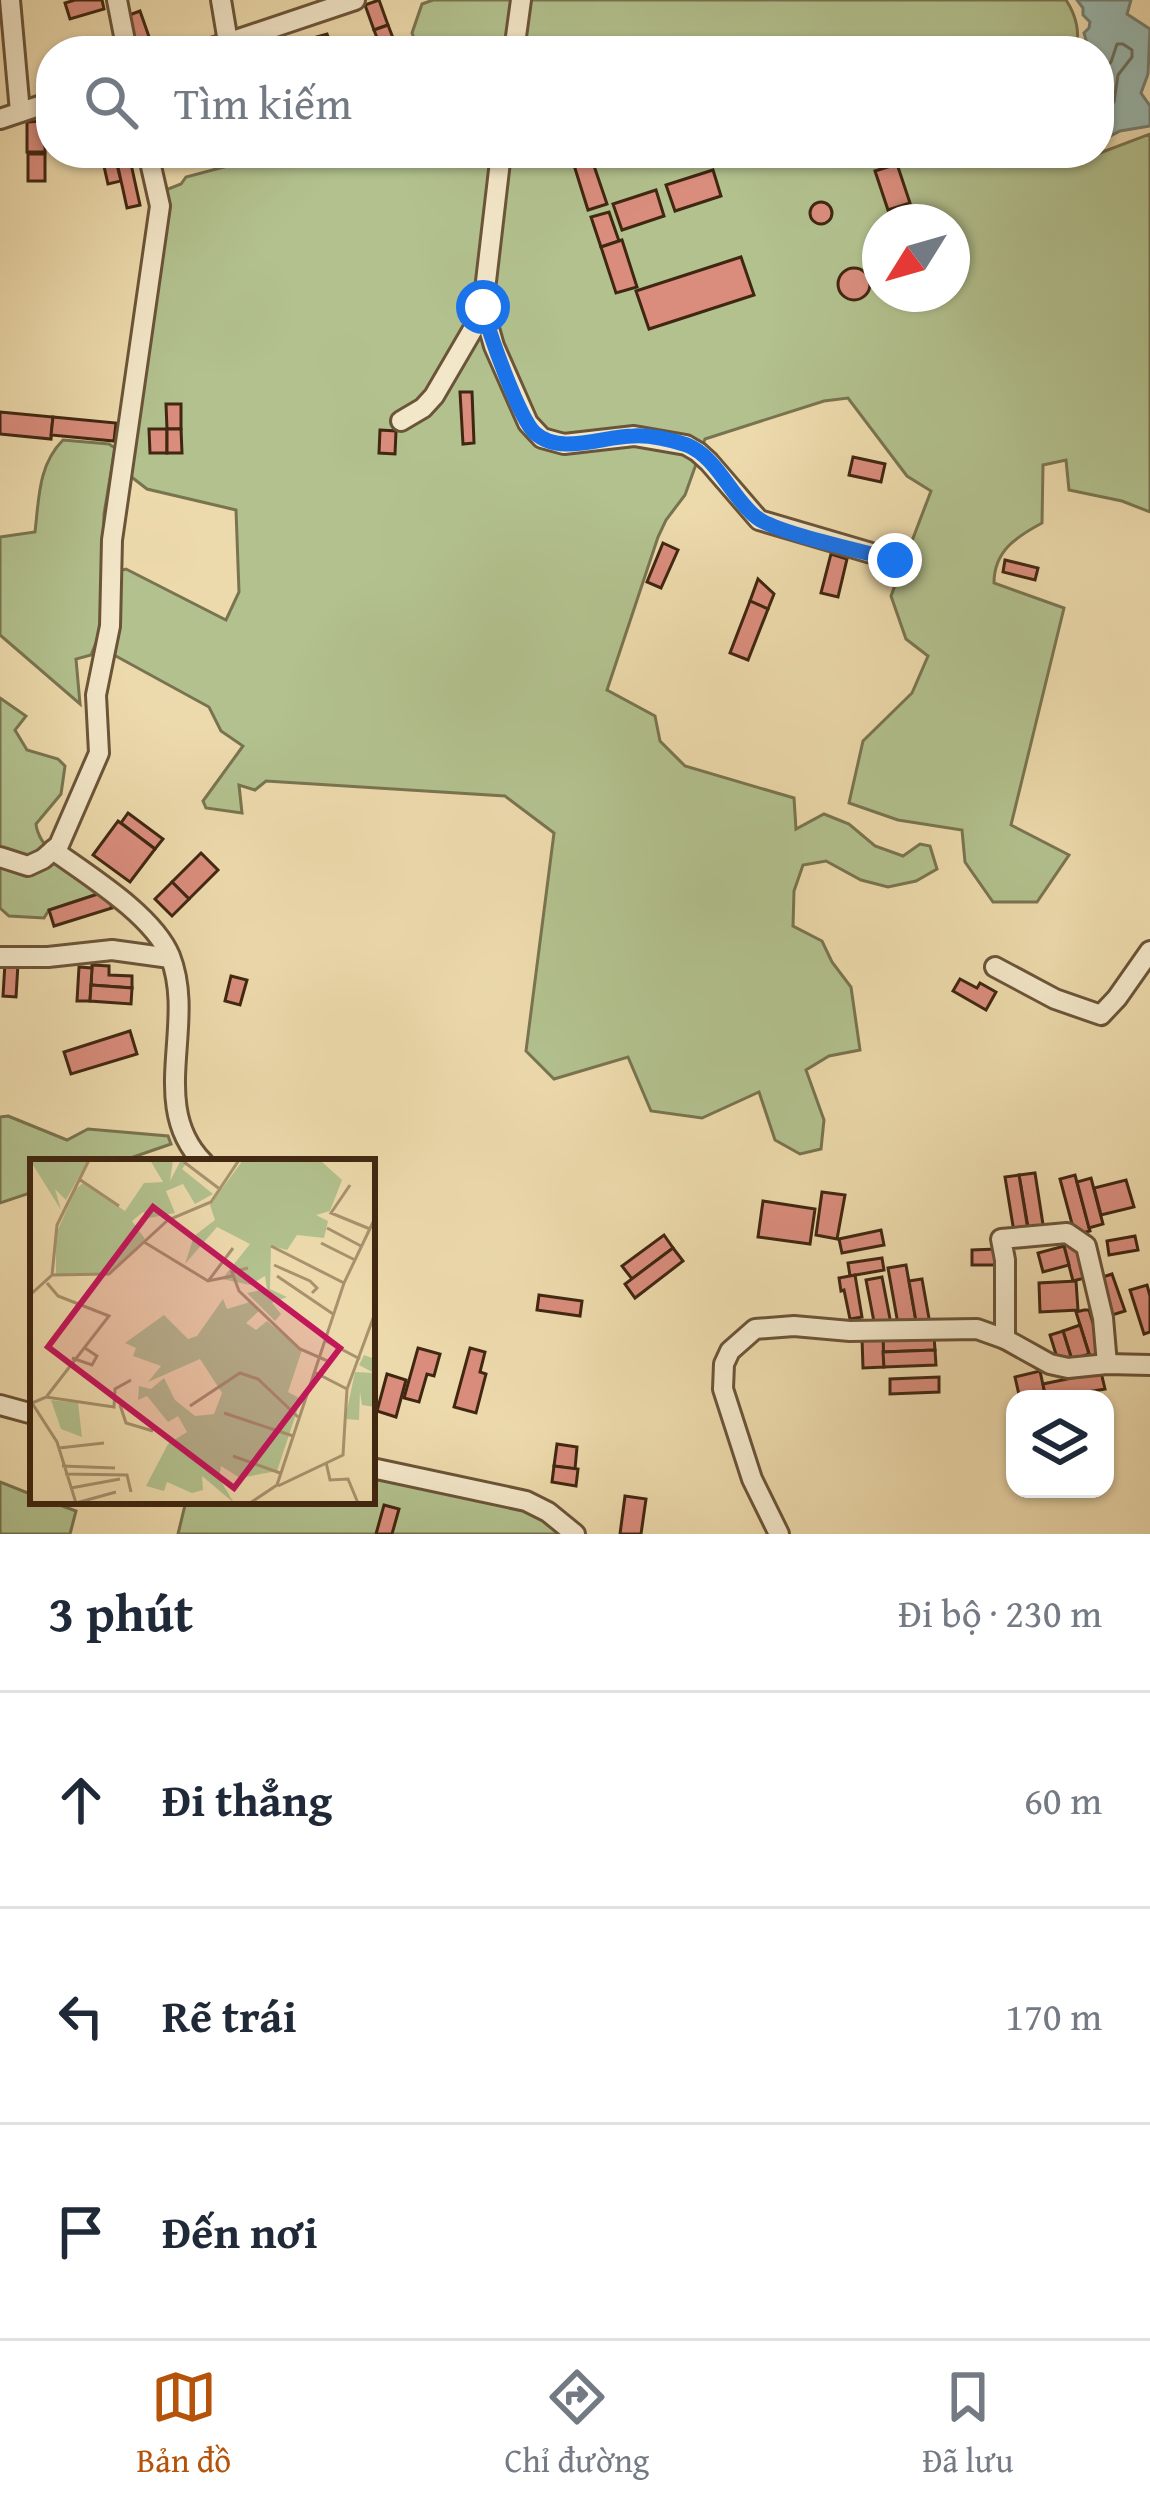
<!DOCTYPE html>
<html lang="vi">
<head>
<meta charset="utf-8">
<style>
	:root { --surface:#fff; --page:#f2f2f3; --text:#1f2937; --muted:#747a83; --line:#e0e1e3; --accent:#b45309 }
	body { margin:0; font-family:"Gentium Book Plus",serif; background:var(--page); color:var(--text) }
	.controls { position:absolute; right:36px; bottom:36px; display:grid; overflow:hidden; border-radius:24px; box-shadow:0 3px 9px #0004 }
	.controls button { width:108px; height:108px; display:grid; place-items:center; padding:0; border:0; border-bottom:3px solid var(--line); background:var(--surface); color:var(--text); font:60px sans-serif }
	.compass { position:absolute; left:862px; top:204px; width:108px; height:108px; border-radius:50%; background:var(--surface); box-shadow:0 3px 9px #0004; rotate:233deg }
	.stop { position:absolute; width:36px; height:36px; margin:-27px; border:9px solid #1a73e8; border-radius:50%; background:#fff }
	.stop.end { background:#1a73e8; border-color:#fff; box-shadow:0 3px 12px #0008 }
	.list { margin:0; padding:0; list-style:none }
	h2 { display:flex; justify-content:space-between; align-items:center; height:156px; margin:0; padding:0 48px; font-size:51px }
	h2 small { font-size:39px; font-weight:400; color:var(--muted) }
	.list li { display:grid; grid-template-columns:78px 1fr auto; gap:36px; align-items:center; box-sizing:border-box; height:216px; padding:0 48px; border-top:3px solid var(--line) }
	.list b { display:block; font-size:45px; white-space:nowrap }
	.list em { font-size:39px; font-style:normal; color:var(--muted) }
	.icon { flex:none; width:66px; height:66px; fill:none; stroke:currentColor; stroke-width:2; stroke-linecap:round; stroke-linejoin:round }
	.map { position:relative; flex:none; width:1150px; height:1534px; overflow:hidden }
	.search { position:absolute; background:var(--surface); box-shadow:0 3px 9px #0004; left:36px; right:36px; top:36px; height:132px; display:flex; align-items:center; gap:30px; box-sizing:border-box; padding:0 42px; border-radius:48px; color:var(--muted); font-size:45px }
	.sheet { height:804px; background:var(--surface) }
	nav { display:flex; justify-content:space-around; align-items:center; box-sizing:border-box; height:168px; border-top:3px solid var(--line); background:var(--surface); font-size:33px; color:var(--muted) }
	nav a { display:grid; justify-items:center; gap:6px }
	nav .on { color:var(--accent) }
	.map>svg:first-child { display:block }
	.green { fill:#b2c18e; stroke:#797450; stroke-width:3; fill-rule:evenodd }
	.water { fill:#9abab1; stroke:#767f71; stroke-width:3 }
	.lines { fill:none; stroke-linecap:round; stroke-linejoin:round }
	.shore { stroke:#6d7061; stroke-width:3 }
	.building { fill:#da8d7d; stroke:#402711; stroke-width:3 }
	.minor-casing { stroke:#6b5438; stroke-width:24 }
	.minor { stroke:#f3e7c9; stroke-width:18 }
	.route { stroke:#1a73e8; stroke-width:15 }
	.inset-road { fill:none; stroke:#a8926e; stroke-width:3 }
	.view { fill:#c2185b; fill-opacity:0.15; stroke:#c2185b; stroke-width:6 }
	.inset-edge { fill:none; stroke:#402711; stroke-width:6 }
</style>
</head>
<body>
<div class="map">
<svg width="1150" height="1534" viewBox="0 0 1150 1534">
	<rect width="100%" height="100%" fill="#eddaac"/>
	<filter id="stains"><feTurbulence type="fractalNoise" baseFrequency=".00167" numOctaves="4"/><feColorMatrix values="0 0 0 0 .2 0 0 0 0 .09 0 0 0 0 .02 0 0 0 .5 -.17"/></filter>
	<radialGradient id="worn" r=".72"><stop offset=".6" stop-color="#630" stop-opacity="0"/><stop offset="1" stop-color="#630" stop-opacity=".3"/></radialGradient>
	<g class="green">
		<path d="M433 0H1066C1076 15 1081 34 1075 51H419L412 33 422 4Z"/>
		<path d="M1150 134V512L1122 501 1069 490 1066 460 1043 465 1042 523C1016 537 994 551 994 583L1064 608 1011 825 1069 855 1037 902H993L965 862 962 830 898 820 849 803 863 741 912 693 928 656 906 639 891 596 931 491 907 476 848 398 824 401 705 439 685 495 666 520 658 537 607 690 655 716 660 741 685 766 794 798 796 829 824 814 849 824 875 846 903 856 920 844 930 846 937 869 916 881 888 887 861 880 826 861 803 865 794 891 793 926 822 941 832 962 851 987 860 1050 829 1056 806 1070 824 1120 821 1149 800 1154 775 1140 759 1092 702 1118 651 1111 628 1057 554 1079 526 1051 554 833 505 796 266 781 255 790 239 785 242 813 206 808 203 801 243 746 221 731 209 707 114 655 110 646 120 615 115 572 126 569 226 620 239 592 236 510 147 489 129 475 163 191 181 184 186 177 239 163 244 153H1088L1092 156ZM880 222H952V294H880Z"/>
		<path d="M63 440 109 444 115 448 104 514 102 628 91 655 76 659 80 704 0 635V537L35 532C39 499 38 465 63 440Z"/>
		<path d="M0 698 26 716 15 730 27 750 58 759 65 766 61 794 36 824C39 854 84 875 107 891L49 910 44 918 9 916 0 908Z"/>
		<polygon points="8,1116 67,1140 88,1129 168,1136 171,1144 119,1162 33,1162 33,1192 0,1203 0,1117"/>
		<polygon points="372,1472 526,1507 566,1534 178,1534 186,1501 372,1501"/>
		<polygon points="0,1482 33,1495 33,1501 49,1501 76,1511 70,1534 0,1534"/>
	</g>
	<polygon class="water" points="1077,0 1131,0 1127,14 1150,29 1148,74 1141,93 1150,106 1150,126 1120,131 1099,142 1099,51 1086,51 1088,47 1084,33 1089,28 1090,22 1083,15 1083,8"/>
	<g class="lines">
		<polyline class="shore" points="1099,74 1111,62 1117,44 1123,44 1132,50 1132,57 1118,75 1114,102 1099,113"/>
	</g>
	<g class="building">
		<polygon points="75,0 102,0 104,9 70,19 65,3"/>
		<polygon points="379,0 388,25 374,30 365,5"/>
		<polygon points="140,11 154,51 136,51 124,17"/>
		<polygon points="388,25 398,51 382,51 374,30"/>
		<polygon points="327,34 332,48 323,51 298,51 295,43"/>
		<polygon points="45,121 45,152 27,152 27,122"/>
		<polygon points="101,153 114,153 121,181 108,184"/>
		<rect x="28" y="154" width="17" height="27"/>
		<polygon points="591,157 607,204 588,210 573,162"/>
		<polygon points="131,164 140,205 127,208 118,167"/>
		<polygon points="897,164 910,203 888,210 875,171"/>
		<polygon points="713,170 721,196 675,211 666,185"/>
		<polygon points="656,190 664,216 622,230 613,204"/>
		<circle cx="821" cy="213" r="11"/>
		<polygon points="609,212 619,241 601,247 591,217"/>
		<polygon points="622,240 637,287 616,293 601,247"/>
		<polygon points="741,257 754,295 649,329 636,291"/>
		<circle cx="854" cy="284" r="16"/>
		<polygon points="460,392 472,392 474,443 463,444"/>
		<polygon points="166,404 181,404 181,429 167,429"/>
		<polygon points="0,412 53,417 51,439 0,434"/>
		<polygon points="53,417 116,423 114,441 51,435"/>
		<polygon points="149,429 167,429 167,453 150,453"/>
		<polygon points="167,429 181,429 182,453 167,453"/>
		<polygon points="380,430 396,431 395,454 379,453"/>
		<polygon points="853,457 885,464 881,482 849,475"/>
		<polygon points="663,543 678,550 661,588 647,582"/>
		<polygon points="831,554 847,559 838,597 821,593"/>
		<polygon points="1005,560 1038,568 1035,580 1003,572"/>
		<polygon points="758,579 774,594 768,609 750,601"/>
		<polygon points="750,601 768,609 748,660 730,653"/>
		<polygon points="128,813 163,839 155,849 121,823"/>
		<polygon points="118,821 155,849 130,882 93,855"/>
		<polygon points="201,853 218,870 189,899 172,882"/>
		<polygon points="172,882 189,899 172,916 155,899"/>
		<polygon points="107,891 112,908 54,926 49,910"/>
		<polygon points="5,963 18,964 16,997 3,996"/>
		<polygon points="92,965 109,966 109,975 132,976 132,988 91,985"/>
		<polygon points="79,967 92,968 90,1001 77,1001"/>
		<polygon points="231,976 247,980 240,1005 225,1001"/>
		<polygon points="960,979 977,988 980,983 996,992 986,1010 953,991"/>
		<polygon points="91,985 132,988 131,1004 90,1001"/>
		<polygon points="130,1031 137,1054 71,1074 64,1052"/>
		<polygon points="1035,1173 1044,1231 1029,1233 1019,1175"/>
		<polygon points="1019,1175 1028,1230 1014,1232 1005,1177"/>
		<polygon points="1075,1175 1090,1231 1075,1235 1060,1179"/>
		<polygon points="1091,1178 1103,1224 1089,1228 1077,1182"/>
		<polygon points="1126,1180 1134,1207 1101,1215 1094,1188"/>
		<polygon points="822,1192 845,1195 837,1239 816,1235"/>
		<polygon points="763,1201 815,1209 810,1244 758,1237"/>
		<polygon points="881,1230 884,1245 842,1253 839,1239"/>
		<polygon points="664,1235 673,1248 632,1279 622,1266"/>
		<polygon points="1074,1236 1085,1278 1073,1281 1062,1239"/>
		<polygon points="1135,1236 1138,1250 1109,1255 1107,1241"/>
		<polygon points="1064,1246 1069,1265 1043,1272 1038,1253"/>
		<polygon points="673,1248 683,1261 635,1298 625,1284"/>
		<polygon points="996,1249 997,1265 972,1265 972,1250"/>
		<polygon points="882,1258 884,1270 850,1276 848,1263"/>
		<polygon points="906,1265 916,1321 898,1324 888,1268"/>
		<polygon points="1112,1274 1125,1311 1109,1316 1097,1279"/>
		<polygon points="855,1275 862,1317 850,1319 844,1290 841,1291 839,1278"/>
		<polygon points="882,1277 891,1324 875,1327 866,1280"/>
		<polygon points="922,1279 930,1324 917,1327 909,1281"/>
		<polygon points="1076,1281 1078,1310 1040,1312 1039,1283"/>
		<polygon points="1147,1285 1150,1296 1150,1332 1144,1334 1130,1290"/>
		<polygon points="539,1295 582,1301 580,1316 537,1310"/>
		<polygon points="1084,1310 1089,1310 1104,1359 1092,1363 1076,1312"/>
		<polygon points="1080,1325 1089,1354 1072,1360 1063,1331"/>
		<polygon points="1063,1331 1072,1360 1059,1364 1050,1335"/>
		<polygon points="934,1336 935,1350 883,1352 883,1337"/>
		<polygon points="883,1337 884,1367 863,1368 862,1338"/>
		<polygon points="418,1348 440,1354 434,1376 427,1374 419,1402 404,1398"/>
		<polygon points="470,1348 485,1352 480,1372 486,1374 476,1413 454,1407"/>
		<polygon points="935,1350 936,1365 884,1367 883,1352"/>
		<polygon points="1040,1371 1046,1399 1020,1399 1015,1377"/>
		<polygon points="1101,1372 1105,1389 1046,1399 1043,1384"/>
		<polygon points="387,1374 406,1380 396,1417 377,1411"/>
		<polygon points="939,1377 939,1392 890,1394 890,1379"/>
		<polygon points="557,1444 577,1447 575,1469 554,1466"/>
		<polygon points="554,1466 578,1469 576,1486 552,1482"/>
		<polygon points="625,1496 646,1499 641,1534 620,1534"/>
		<polygon points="384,1505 399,1509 392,1534 376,1534"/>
	</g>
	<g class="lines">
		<defs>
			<g id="minor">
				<polyline points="10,0 20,112"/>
				<polyline points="117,0 127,51"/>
				<polyline points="221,0 228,42"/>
				<polyline points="203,51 355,0"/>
				<polyline points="514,51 521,0"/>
				<polyline points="0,119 51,102"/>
				<polyline points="501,153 483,307 494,346 528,423 542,438 564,444 634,436 686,445 698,452 709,462 759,520 895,560"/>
				<polyline points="401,421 423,408 434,396 483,312"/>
				<path d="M53 850C89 876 153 915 170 956 197 1024 147 1105 203 1162"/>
				<polyline points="0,857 28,866 43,859 59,845 99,753 96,695 110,626 112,540 160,206 148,153"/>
				<polyline points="0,957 48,957 112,950 170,958"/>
				<polyline points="995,967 1055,999 1101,1015 1117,998 1150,951"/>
				<polyline points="1005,1339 1005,1260 1001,1239 1067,1233 1086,1246 1103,1318 1107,1364"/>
				<polyline points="0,1405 33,1414"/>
				<polyline points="372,1468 526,1501 548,1512 575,1534"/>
				<polyline points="779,1534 752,1479 723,1389 724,1364 730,1351 755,1329 794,1326 850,1331 977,1329 1005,1339 1050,1364 1068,1368 1107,1364 1150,1365"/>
			</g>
		</defs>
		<use href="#minor" class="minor-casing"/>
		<use href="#minor" class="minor"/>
	</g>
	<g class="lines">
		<path class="route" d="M483 307C488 331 519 418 535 433 560 456 603 436 633 436 649 435 671 440 687 445 717 457 731 497 756 517 775 533 866 552 895 560"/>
	</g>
	<g transform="translate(30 1159)">
		<rect width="345" height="345" fill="#eddaac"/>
		<path d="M0 1 57 3 36 41 25 30 31 51ZM120 1H143L140 22 151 1H159L152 10 183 35 165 45 153 25 136 32 145 54 119 59 113 53 102 62 115 80 78 115H26V75L46 30 53 24 95 52 114 24 133 23ZM213 1 291 2 312 21 300 52 286 56 298 62 294 79 267 76 257 91 241 87 240 130 257 138 242 144 251 155 245 162 217 134 237 130 235 117 220 126 192 120 220 85 187 68 155 105 164 77 185 61 180 46ZM193 140 197 150 220 143 229 152 216 164 226 171 237 162 272 191 258 233 271 240 247 312 210 319 191 307 189 319 204 344 172 317 173 331 162 334 137 323 134 332 116 327 138 285 157 273 148 257 138 263 117 237 108 241 109 227 121 230 134 219 145 241 165 257 184 255 192 234 170 200 118 223 131 207 103 197 106 189 95 184 134 156 158 180 167 177ZM334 196 345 200V248L332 246 330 233 329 261 315 260 325 213 344 214 329 206ZM21 241 48 244 52 278 31 270Z" fill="#b2c18e"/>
		<path class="inset-road" d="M154 3 191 31M49 20 89 47M320 26 301 54 340 70M297 69 331 87M114 83 178 122 202 117M291 84 325 101M241 87 314 124M244 106 280 122 287 129 282 134M218 109 202 113 209 132 270 190 300 203M22 116 79 115 138 61 181 43 209 1M247 117 303 155M179 121 203 89M17 124 28 137 79 157 17 237M0 136 22 116 27 66 59 1M294 181 330 200M42 199 62 206 67 197 55 189M284 213 317 230M90 246 96 264 123 272M160 247 210 214 228 220 268 258M194 254 263 277M29 289 74 284M203 297 250 314M296 303 300 321 318 320 328 344M32 307 85 309M35 315 97 316 101 333M248 327 313 296 317 230 345 154M41 329 90 320M46 344 27 283 2 244 16 238 84 248 85 230 101 221M46 344 86 333M220 344 247 326 314 124 345 59"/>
		<path class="view" d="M123 48 310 189 204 329 18 188Z"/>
		<rect width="345" height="345" class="inset-edge"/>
	</g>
	<rect width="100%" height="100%" filter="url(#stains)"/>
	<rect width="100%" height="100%" fill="url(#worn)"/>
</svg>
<div class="controls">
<button><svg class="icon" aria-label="layers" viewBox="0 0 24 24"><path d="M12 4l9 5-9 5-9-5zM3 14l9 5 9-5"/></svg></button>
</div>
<svg class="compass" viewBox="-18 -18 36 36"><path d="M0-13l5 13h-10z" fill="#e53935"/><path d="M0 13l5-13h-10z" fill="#747a83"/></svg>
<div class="stop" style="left:483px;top:307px"></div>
<div class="stop end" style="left:895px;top:560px"></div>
<div class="search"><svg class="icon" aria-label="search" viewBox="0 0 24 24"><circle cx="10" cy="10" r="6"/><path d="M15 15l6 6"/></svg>Tìm kiếm</div>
</div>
<section class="sheet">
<h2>3 phút<small>Đi bộ · 230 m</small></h2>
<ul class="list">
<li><svg class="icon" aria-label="ahead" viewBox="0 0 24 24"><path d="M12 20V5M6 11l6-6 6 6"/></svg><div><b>Đi thẳng</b></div><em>60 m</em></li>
<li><svg class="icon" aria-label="left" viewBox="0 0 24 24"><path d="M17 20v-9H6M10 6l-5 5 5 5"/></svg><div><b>Rẽ trái</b></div><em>170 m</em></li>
<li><svg class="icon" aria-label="arrive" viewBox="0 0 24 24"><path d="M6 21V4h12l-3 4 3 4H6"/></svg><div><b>Đến nơi</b></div></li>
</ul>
</section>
<nav>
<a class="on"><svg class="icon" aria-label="map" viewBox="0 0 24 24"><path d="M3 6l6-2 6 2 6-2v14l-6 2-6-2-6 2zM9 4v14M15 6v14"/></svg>Bản đồ</a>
<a><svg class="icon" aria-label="directions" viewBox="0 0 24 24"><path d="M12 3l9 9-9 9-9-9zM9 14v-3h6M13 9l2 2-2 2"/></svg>Chỉ đường</a>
<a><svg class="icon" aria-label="saved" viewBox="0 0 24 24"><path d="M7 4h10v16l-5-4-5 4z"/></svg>Đã lưu</a>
</nav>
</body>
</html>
